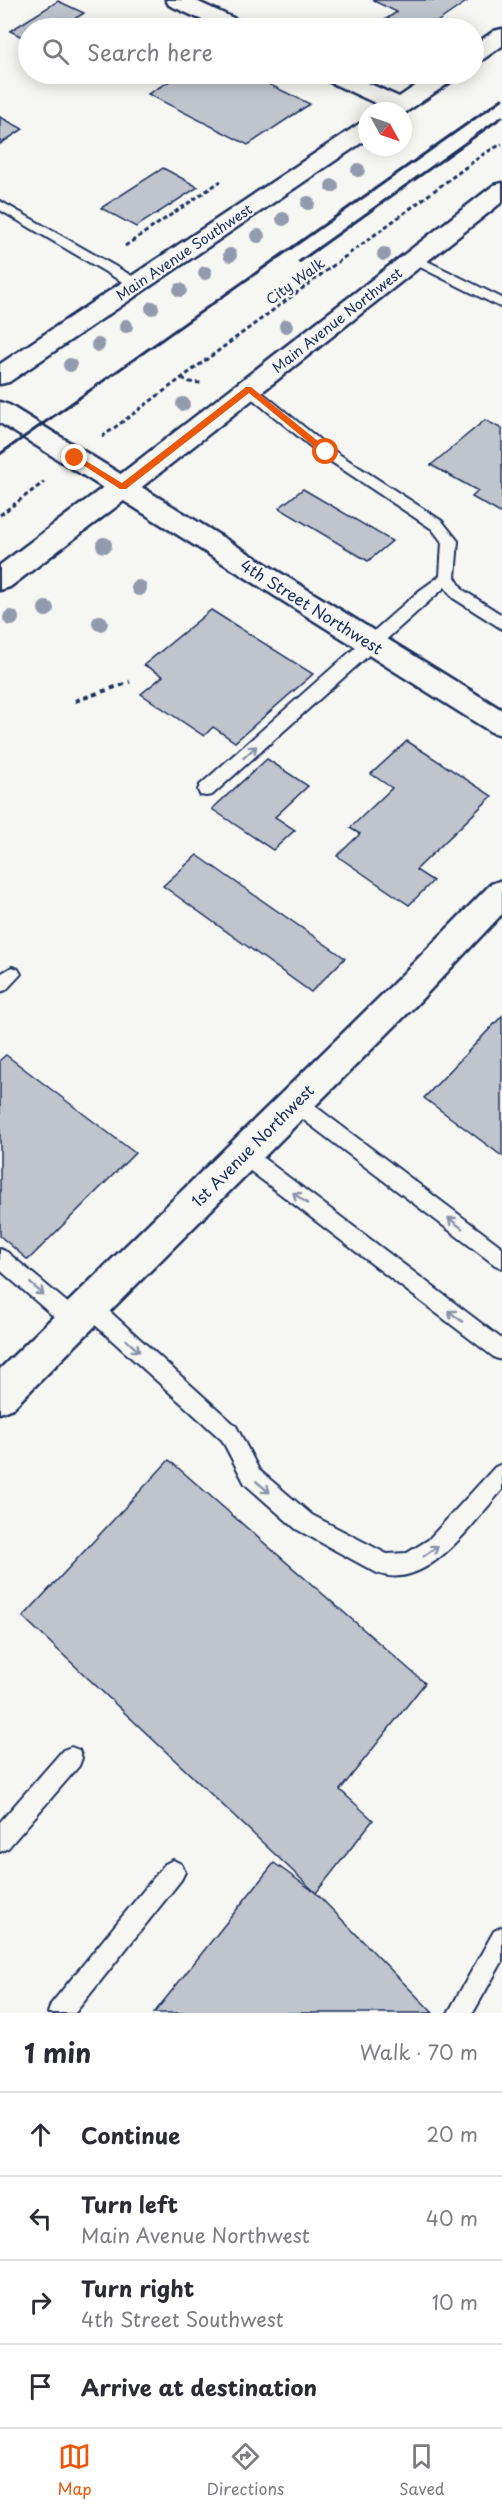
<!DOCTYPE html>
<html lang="en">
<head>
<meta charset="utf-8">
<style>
	:root { --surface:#fff; --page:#f7f7f7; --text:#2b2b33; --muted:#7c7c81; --line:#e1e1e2; --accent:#ea580c }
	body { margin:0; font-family:"Playpen Sans",sans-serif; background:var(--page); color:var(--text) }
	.compass { position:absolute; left:358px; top:102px; width:54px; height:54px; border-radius:50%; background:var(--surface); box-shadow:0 3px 15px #0003; rotate:130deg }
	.stop { position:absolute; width:18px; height:18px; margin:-14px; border:4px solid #ea580c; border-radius:50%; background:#fff }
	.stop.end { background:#ea580c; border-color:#fff; box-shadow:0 2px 6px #0008 }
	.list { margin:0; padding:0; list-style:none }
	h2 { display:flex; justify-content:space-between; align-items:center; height:78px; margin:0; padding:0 24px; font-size:26px }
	h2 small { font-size:20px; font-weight:400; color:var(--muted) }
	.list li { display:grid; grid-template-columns:39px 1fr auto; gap:18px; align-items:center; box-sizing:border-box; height:84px; padding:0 24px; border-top:2px solid var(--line) }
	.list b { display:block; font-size:22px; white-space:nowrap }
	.list p { margin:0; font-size:20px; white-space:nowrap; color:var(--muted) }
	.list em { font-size:20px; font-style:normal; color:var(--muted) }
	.icon { flex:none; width:33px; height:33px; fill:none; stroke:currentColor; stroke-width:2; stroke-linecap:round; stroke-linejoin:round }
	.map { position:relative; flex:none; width:502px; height:2013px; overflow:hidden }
	.search { position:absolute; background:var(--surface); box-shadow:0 3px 15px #0003; left:18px; right:18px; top:18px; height:66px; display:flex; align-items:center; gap:15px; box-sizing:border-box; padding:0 21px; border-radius:33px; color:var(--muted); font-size:22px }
	.sheet { height:414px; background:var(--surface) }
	nav { display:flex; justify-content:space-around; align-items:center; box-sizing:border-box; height:84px; border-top:2px solid var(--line); background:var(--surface); font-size:16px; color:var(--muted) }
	nav a { display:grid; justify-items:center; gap:3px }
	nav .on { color:var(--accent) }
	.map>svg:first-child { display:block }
	.building { fill:#c0c4cd; stroke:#1b2f5e; stroke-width:1.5 }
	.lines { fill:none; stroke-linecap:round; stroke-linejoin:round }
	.lane-casing { stroke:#1b2f5e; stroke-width:4 }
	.street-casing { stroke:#1b2f5e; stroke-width:5 }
	.secondary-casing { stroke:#1b2f5e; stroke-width:5 }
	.path-far1 { stroke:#1b2f5e; stroke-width:3; stroke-dasharray:4.5 3; stroke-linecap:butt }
	.path { stroke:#1b2f5e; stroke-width:4; stroke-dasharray:5 4.5; stroke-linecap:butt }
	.lane { fill:#f6f6f2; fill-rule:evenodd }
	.street { fill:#f6f6f2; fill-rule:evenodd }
	.secondary { fill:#f6f6f2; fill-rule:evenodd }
	.rail { stroke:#1b2f5e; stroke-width:3 }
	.tree { fill:#929bae }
	.oneway { stroke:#8892a8 }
	.route { fill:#ea580c }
	.labels { text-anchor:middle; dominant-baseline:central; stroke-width:4.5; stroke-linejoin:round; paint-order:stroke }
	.far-street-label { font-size:14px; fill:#1b2f5e; stroke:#f6f6f2 }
	.street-label { font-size:16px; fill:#1b2f5e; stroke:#f6f6f2 }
</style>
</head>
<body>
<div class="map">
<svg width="502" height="2013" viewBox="0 0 502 2013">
	<rect width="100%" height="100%" fill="#f6f6f2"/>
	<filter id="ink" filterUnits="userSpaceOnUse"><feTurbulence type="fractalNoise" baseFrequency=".0167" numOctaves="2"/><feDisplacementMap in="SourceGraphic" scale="12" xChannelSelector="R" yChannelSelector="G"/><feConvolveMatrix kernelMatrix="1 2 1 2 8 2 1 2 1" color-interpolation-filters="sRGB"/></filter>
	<g filter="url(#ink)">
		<g class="building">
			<polygon points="372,0 469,0 434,24 444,28 372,28 397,12"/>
			<polygon points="58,1 84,13 60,28 28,28 28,40 10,31"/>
			<polygon points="181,74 248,74 310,104 248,145 148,94"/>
			<polygon points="0,117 23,129 0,144"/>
			<polygon points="163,168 198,187 136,227 101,208"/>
			<polygon points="485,420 502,429 502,514 472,497 478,491 431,465"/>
			<polygon points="303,489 392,541 368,561 279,508"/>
			<polygon points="211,610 313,674 235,742 213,727 204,736 141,694 163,676 144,665"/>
			<polygon points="407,741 492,796 416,870 433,881 409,905 337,856 360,834 350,828 392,788 371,774"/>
			<polygon points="267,759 308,786 275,817 295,830 273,850 212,809"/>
			<polygon points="197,855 237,883 345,958 311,992 163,886"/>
			<polygon points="502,1016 502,1156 424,1098"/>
			<polygon points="6,1055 135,1153 28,1260 0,1236 0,1060"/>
			<polygon points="169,1460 425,1683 340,1790 373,1820 316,1893 23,1617"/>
			<polygon points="274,1863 316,1893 433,2013 154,2013"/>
		</g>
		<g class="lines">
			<defs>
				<g id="lane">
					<polygon points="0,201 141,281 143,284 136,288 131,287 0,210"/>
					<polygon points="415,255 502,298 502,308 410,262 408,259"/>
					<polygon points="249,384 254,386 331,449 442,521 458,541 455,577 463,590 502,615 502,629 453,598 445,587 212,795 206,796 200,795 198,790 200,785 419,591 440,576 442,542 432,529 321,455 244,392 242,389"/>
					<polygon points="12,967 18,969 21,974 6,990 0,992 0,974"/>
					<polygon points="296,1095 303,1097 502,1247 502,1268 495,1265 289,1109 287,1103 289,1097"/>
					<polygon points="243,1146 250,1148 502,1339 502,1360 495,1358 236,1160 234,1154 236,1148"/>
					<polygon points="0,1249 7,1252 81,1314 84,1321 81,1328 74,1330 67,1328 0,1270"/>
					<path d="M89 1297 96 1299 236 1426 259 1470 312 1515 387 1554 407 1553 428 1540 495 1467 502 1464V1490C474 1521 427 1593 377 1573L296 1529 245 1484 222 1440 82 1313 79 1306 82 1299Z"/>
					<polygon points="71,1747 79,1750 82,1758 79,1766 8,1848 0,1852 0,1822 63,1750"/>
					<polygon points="173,1860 181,1864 185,1872 181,1880 75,2013 48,2013 51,2004 165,1864"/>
					<polygon points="502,1927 502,1962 473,2013 448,2013 494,1931"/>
				</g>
				<g id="street">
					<polygon points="166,0 194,0 244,23 247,28 220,28 169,5"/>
					<polygon points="502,29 502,46 482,60 474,61 474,45 494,31"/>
					<polygon points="320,74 348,74 399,97 433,74 458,74 455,79 403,114 403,111 382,111 384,107 323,79"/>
					<polygon points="367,122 367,139 9,382 0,384 0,364 359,124"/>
					<polygon points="502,183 502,202 133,494 10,587 0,590 0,565 113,480 494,185"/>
				</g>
				<g id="secondary">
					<polygon points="0,402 9,405 502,710 502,735 491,732 0,423"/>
					<polygon points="502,880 502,914 415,1006 13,1408 0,1413 0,1369 391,986 491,884"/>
				</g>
			</defs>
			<use href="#lane" class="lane-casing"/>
			<use href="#street" class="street-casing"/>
			<use href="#secondary" class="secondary-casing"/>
			<g class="path-far1">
				<polyline points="125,246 221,181"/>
				<polyline points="182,378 189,382 201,383"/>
				<polyline points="102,437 485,153 502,144"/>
				<polyline points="0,515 44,482"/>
			</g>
			<polyline class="path" points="75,701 130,682"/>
			<use href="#lane" class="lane"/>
			<use href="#street" class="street"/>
			<use href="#secondary" class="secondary"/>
			<g class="rail">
				<polyline points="299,262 502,117"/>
				<polyline points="0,454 502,99"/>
			</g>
		</g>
		<g class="tree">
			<circle cx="358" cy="170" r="7"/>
			<circle cx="332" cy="186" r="7"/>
			<circle cx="308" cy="203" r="7"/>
			<circle cx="283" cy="219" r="7"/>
			<circle cx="258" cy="236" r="7"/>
			<circle cx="384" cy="254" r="7"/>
			<circle cx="230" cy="255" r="7"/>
			<circle cx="205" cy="273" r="7"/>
			<circle cx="180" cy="290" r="7"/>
			<circle cx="152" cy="308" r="7"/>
			<circle cx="126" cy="326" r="7"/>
			<circle cx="286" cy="326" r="7"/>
			<circle cx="98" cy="345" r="7"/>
			<circle cx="70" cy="365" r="7"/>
			<circle cx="183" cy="404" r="7"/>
			<circle cx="104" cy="545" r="8"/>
			<circle cx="139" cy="588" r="8"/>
			<circle cx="46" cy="609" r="8"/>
			<circle cx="11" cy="618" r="8"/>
			<circle cx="100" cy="623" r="8"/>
		</g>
		<defs><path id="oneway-shaft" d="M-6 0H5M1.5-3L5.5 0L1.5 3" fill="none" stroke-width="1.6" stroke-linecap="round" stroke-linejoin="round" transform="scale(1.5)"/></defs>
		<g class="oneway">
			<use href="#oneway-shaft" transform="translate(250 752) rotate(-42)"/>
			<use href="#oneway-shaft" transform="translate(300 1198) rotate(-143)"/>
			<use href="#oneway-shaft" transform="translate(455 1223) rotate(-143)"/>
			<use href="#oneway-shaft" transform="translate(37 1289) rotate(41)"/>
			<use href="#oneway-shaft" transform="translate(455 1316) rotate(-143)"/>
			<use href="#oneway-shaft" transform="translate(133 1346) rotate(42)"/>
			<use href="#oneway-shaft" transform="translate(263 1487) rotate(40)"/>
			<use href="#oneway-shaft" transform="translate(431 1551) rotate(-35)"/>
		</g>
	</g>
	<polygon class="route" points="246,387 251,387 329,450 329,454 323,454 249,393 126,489 120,489 72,458 78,456 122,483"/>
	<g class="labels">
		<g class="far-street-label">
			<text transform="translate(184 252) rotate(-34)">Main Avenue Southwest</text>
			<text transform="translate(295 281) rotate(-36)">City Walk</text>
			<text transform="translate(337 320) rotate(-38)">Main Avenue Northwest</text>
		</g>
		<g class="street-label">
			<text transform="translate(312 606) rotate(32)">4th Street Northwest</text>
			<text transform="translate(252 1145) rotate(-45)">1st Avenue Northwest</text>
		</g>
	</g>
</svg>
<svg class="compass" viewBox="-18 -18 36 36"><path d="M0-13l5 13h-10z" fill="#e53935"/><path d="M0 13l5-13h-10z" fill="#7c7c81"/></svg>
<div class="stop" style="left:326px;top:452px"></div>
<div class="stop end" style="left:75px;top:458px"></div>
<div class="search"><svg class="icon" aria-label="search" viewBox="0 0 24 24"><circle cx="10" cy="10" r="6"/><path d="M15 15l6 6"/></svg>Search here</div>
</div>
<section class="sheet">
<h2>1 min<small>Walk · 70 m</small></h2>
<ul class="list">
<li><svg class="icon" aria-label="ahead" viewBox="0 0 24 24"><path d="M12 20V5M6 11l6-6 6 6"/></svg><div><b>Continue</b></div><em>20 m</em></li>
<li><svg class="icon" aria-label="left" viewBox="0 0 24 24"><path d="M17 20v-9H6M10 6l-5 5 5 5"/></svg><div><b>Turn left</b><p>Main Avenue Northwest</p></div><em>40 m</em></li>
<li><svg class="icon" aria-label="right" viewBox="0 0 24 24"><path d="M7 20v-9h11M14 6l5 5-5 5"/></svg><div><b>Turn right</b><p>4th Street Southwest</p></div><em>10 m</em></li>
<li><svg class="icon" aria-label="arrive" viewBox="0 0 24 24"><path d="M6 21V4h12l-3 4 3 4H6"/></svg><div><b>Arrive at destination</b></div></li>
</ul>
</section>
<nav>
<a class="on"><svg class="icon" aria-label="map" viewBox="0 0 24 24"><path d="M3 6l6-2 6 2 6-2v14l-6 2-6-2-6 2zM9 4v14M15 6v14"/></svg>Map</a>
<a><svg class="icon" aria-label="directions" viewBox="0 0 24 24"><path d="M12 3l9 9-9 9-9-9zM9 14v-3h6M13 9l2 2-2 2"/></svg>Directions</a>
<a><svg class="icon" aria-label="saved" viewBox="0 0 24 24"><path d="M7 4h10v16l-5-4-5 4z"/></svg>Saved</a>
</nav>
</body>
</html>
